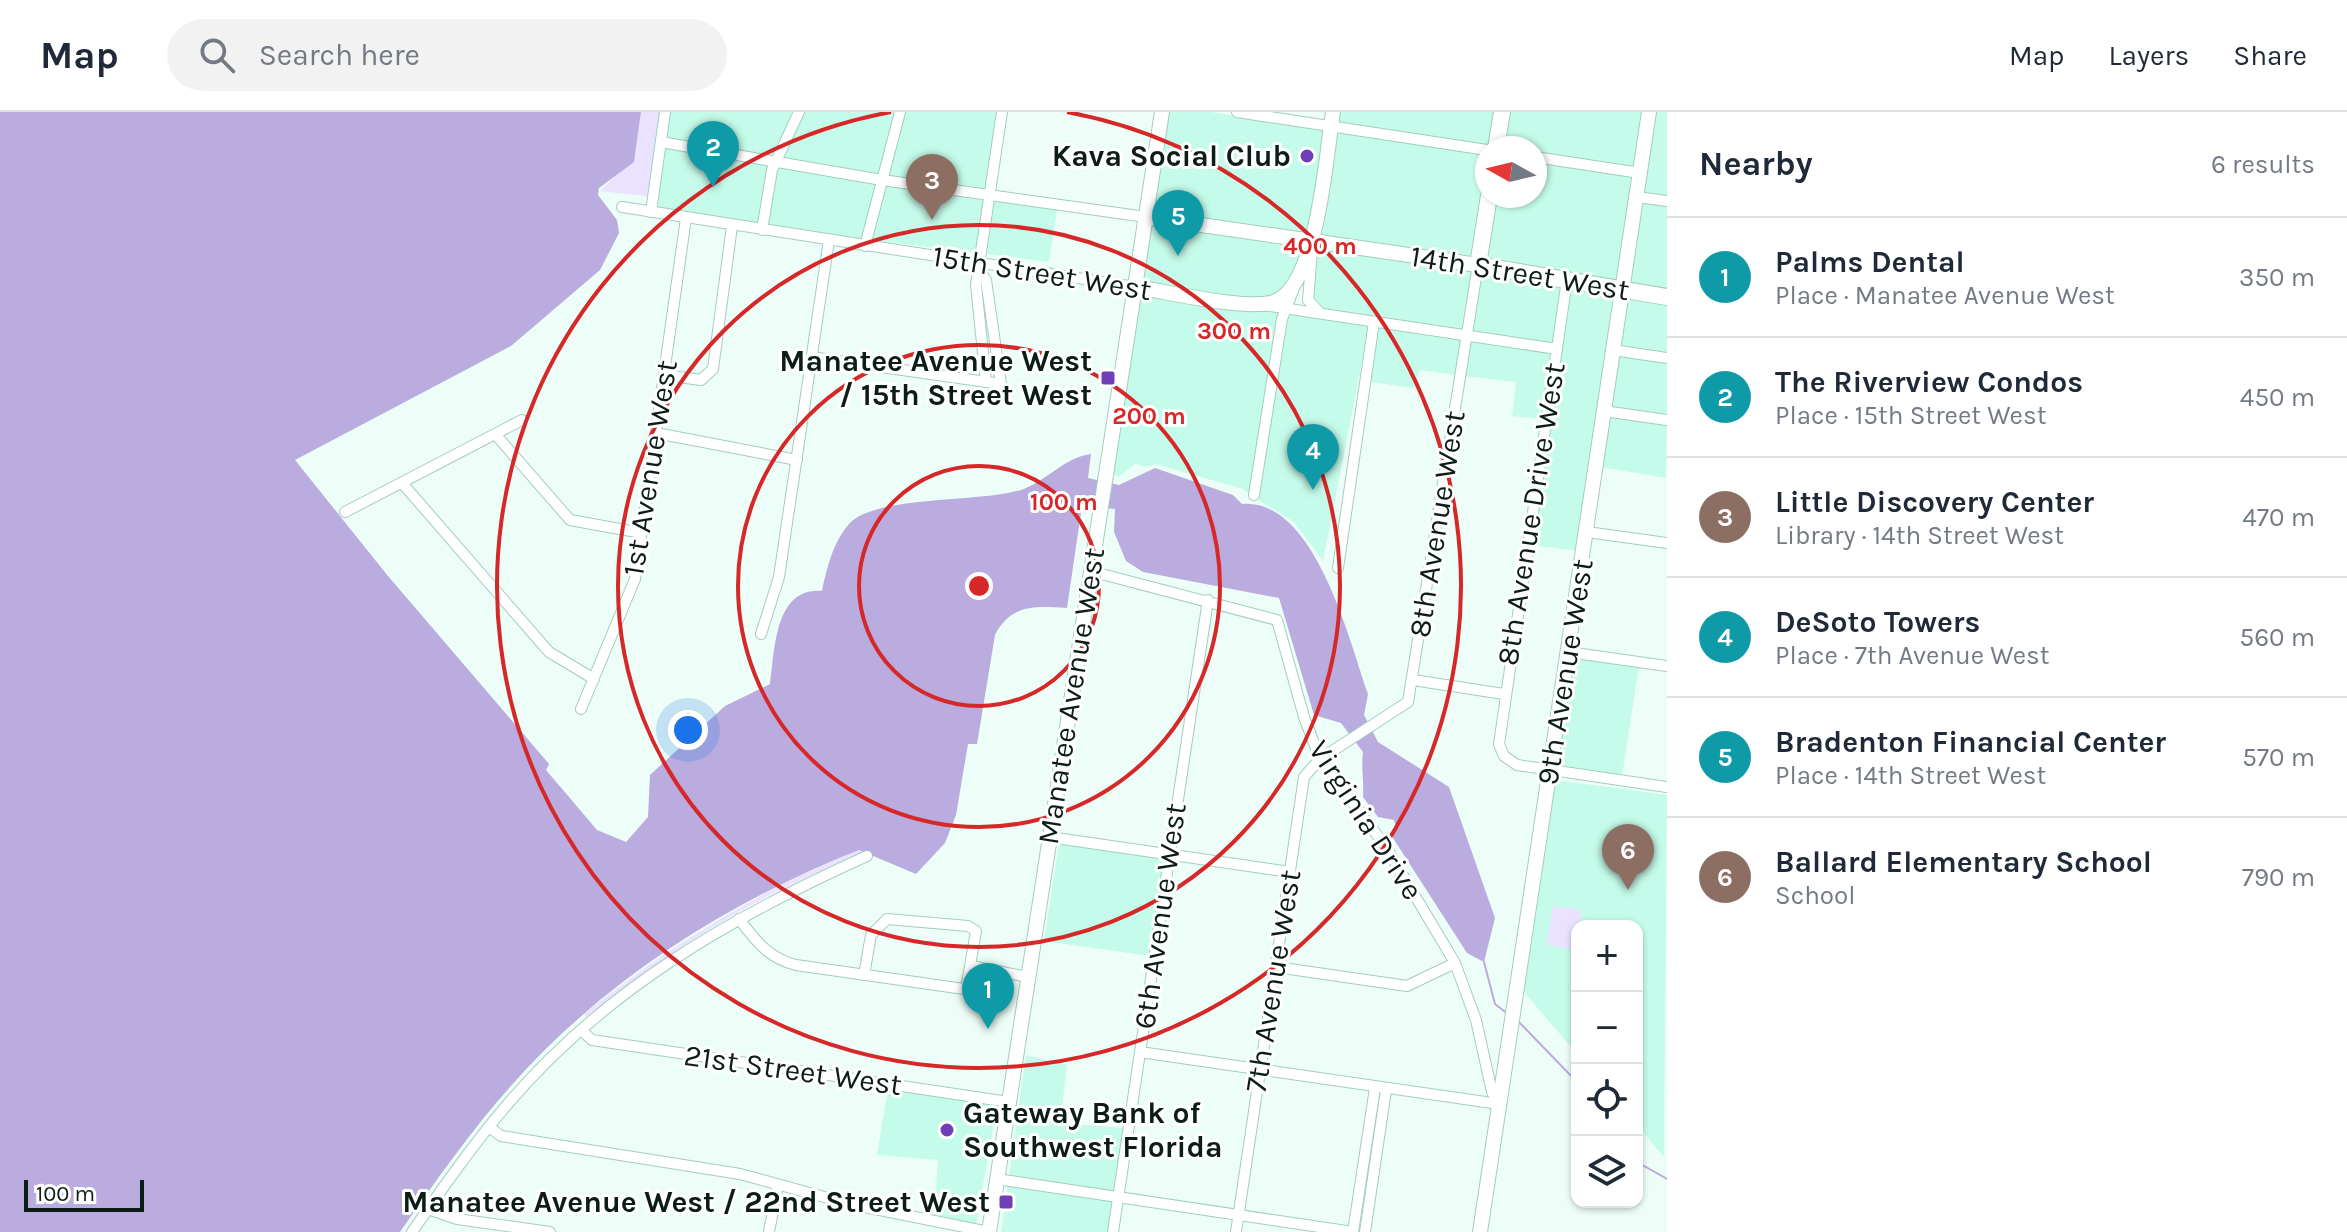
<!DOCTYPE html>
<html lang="en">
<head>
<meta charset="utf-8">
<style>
	:root { --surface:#fff; --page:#f2f2f3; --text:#1f2937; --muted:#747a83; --line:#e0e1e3; --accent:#6e3fb6 }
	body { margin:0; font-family:Karla,sans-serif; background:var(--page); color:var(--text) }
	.controls { position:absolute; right:24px; bottom:24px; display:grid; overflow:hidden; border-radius:16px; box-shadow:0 2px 6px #0004 }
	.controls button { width:72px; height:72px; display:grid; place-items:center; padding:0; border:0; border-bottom:2px solid var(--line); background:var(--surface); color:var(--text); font:40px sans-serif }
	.compass { position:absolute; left:1475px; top:24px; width:72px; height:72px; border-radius:50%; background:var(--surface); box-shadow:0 2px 6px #0004; rotate:278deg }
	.scale { position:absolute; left:24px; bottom:20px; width:120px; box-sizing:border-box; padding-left:8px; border:4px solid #0c1d18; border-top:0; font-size:22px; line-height:28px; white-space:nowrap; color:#0c1d18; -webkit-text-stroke:6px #fff; paint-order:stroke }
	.you { position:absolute; left:688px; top:618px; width:28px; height:28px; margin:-20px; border:6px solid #fff; border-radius:50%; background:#1a73e8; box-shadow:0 0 0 12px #1a73e833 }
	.badge { display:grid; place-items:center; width:52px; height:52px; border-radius:50%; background:var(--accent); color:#fff; font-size:26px; font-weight:700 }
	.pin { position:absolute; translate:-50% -66px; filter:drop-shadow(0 2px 4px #0008) }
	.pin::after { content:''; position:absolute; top:42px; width:28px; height:24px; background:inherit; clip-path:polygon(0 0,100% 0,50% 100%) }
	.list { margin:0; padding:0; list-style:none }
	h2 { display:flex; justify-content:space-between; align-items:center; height:104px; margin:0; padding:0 32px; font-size:34px }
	h2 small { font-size:26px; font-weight:400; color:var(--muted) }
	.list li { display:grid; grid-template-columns:52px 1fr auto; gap:24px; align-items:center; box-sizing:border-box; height:120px; padding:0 32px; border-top:2px solid var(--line) }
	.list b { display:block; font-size:30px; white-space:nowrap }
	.list p { margin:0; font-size:26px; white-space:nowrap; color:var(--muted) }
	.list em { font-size:26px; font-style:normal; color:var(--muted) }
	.icon { flex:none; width:44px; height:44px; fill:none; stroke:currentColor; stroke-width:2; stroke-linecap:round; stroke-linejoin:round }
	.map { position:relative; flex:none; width:1667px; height:1120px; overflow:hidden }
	header { display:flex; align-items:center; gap:48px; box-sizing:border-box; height:112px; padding:0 40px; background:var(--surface); border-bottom:2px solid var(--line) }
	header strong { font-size:38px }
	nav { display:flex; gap:44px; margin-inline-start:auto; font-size:28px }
	.search { width:560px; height:72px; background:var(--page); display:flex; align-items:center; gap:20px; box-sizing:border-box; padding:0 28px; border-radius:44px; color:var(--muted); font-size:30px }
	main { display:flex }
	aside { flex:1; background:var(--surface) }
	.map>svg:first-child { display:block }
	.built { fill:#c5fbea }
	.green { fill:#eae2ff }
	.water { fill:#baacdf }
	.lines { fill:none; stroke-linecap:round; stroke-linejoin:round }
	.stream { stroke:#baacdf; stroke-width:2 }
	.street-casing { stroke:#a2cdbf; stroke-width:12 }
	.secondary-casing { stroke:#a2cdbf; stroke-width:16 }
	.primary-casing { stroke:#a2cdbf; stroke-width:18 }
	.street { stroke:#fff; stroke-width:10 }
	.secondary { stroke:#fff; stroke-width:14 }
	.primary { stroke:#fff; stroke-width:16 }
	.ring { fill:none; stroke:#d62828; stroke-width:4 }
	.poi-dot { fill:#6e3fb6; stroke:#fff; stroke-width:3 }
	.labels { text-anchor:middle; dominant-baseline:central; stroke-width:6; stroke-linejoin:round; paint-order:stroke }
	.poi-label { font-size:30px; font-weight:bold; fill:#0c1d18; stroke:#fff; text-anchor:end }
	.street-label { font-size:30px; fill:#0c1d18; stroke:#fff }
	.centre { fill:#d62828; stroke:#fff; stroke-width:4 }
	.ring-label { font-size:24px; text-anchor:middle; font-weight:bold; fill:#d62828; stroke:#fff; stroke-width:6; stroke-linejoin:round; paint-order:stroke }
</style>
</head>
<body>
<header>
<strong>Map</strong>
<div class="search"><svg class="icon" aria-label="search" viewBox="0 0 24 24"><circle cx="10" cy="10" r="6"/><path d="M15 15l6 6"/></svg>Search here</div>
<nav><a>Map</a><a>Layers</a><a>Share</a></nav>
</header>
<main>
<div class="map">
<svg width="1667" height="1120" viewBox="0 0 1667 1120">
	<rect width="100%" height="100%" fill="#edfef8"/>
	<g class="built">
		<polygon points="670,0 793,0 772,45 666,26"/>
		<polygon points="804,0 895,0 879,63 781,47"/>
		<polygon points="905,0 998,0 986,80 888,65"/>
		<polygon points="1166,0 1211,0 1325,18 1309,124 1151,101"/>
		<polygon points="1337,0 1497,0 1492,35 1336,11"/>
		<polygon points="1507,0 1644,0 1636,56 1535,41 1535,36 1501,36"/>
		<polygon points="1654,0 1667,0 1667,85 1642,81"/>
		<polygon points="1334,19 1487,42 1474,148 1318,125"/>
		<polygon points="665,34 769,53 758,113 656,97"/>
		<polygon points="1535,50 1635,64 1618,173 1483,150 1493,84 1535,84"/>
		<polygon points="778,55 876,71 862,127 768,115"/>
		<polygon points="886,73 985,88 978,141 871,128"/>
		<polygon points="994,89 1057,98 1049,150 987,142"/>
		<polygon points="1641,89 1667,93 1667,181 1628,174"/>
		<polygon points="1150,110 1306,132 1299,151 1278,182 1250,187 1141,172"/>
		<polygon points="1317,133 1472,156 1461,218 1319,196 1312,181"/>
		<polygon points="1482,158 1562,172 1553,232 1471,220"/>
		<polygon points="1571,173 1617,181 1579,439 1531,433"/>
		<polygon points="1139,180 1280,200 1249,382 1243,377 1155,352 1147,355 1135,352 1119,365 1110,362"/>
		<polygon points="1627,183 1667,189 1667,242 1618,235"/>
		<polygon points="1289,201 1369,214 1323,449 1294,410 1258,388"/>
		<polygon points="1378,215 1460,227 1455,263 1420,258 1414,276 1370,270"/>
		<polygon points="1469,228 1551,240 1541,307 1512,304 1516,270 1464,264"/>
		<polygon points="1617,243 1667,251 1667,304 1609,295"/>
		<polygon points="1608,304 1667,312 1666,366 1600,355"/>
		<polygon points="1572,545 1639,554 1622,664 1556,654"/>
		<polygon points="1556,668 1667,683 1664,1045 1637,1013 1637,814 1577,814 1577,942 1524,880"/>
		<polygon points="1059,731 1164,746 1150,844 1044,829"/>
		<polygon points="1026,943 1067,953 1060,1011 1124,1016 1114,1080 1009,1064"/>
		<polygon points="888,977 997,993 976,1113 934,1105 938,1048 877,1043"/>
		<polygon points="1008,1072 1113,1088 1108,1120 1001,1120"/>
	</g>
	<g class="green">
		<polygon points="641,0 665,0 653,85 600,79 635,45"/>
		<path d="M859 738 864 740C761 781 671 836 586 905L584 902C669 834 757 779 859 738Z"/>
		<polygon points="1553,794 1582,798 1576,838 1547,833"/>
	</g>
	<path class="water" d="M0 0H641L634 50 599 76 598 83 617 108 619 121 600 158 511 234 295 348 388 464 549 652 546 658 597 718 626 730 648 705 650 663 725 594 770 572C775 539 774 475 822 479 827 456 833 430 849 412 875 383 979 391 1021 378 1047 369 1063 346 1091 342L1088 366 1119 373 1155 356 1233 383 1242 392C1315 386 1349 528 1368 582L1364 603 1378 630 1449 675 1495 806 1484 850 1467 841 1391 723 1396 716 1394 708 1378 705 1363 685C1364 669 1361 656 1363 640L1341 611 1314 603 1279 486 1143 460 1126 449 1114 420 1115 397 1082 394 1067 496C1035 494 1011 492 995 523L977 632H968L956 703 945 731 916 762 859 738C728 790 604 868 510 975 470 1020 435 1070 400 1120H0Z"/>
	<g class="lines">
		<g class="stream">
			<polyline points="1484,850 1495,892 1508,902"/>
			<polyline points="1517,908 1577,970"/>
			<polyline points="1637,1050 1667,1067"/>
		</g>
		<defs>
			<g id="street">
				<polyline points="1237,0 1487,38"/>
				<polyline points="661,30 882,68 1146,105"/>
				<polyline points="1535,45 1640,61"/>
				<polyline points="1637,85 1667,89"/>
				<polyline points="622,95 1135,175"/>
				<polyline points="651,100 665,0"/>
				<polyline points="762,118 772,58 799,0"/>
				<polyline points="865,134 900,0"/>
				<polyline points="1312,139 1308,188 1320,201"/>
				<polyline points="1567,168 1499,632 1504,644 1517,653 1667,675"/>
				<polyline points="1263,193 1557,237"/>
				<polyline points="1613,238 1667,246"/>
				<polyline points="811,245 1001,272 986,168 980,159"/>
				<polyline points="664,263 701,268 713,257 732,114"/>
				<polyline points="986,270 976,173 1002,0"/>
				<polyline points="1604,299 1667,308"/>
				<polyline points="656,321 797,348"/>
				<polyline points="496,323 570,408 642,421"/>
				<polyline points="402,371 549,540 594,567"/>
				<polyline points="1254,383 1282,207 1294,176"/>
				<polyline points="345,400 522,308"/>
				<polyline points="1587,420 1667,431"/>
				<polyline points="1338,456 1374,210"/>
				<polyline points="1090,459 1277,508 1304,605 1320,647 1386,735 1455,851 1476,908 1492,980 1499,992"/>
				<polyline points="761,522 779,465 829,128"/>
				<polyline points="1568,540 1667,554"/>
				<polyline points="1413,568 1504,582"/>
				<polyline points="581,597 635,467 686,106"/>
				<polyline points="1049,725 1290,760"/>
				<path d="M739 807C756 829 768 846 796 853L957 876 966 877 976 819 968 814 887 807 871 823 864 863"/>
				<polyline points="971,854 1028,865"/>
				<polyline points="1276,855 1407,874 1455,851"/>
				<polyline points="581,918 592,928 1009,990"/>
				<polyline points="1140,940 1499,992"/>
				<polyline points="489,1015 501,1024 740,1062 850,1092 989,1120"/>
				<polyline points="997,1067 1353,1120"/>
				<polyline points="428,1097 457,1107 550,1120"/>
				<path d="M412 1120C442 1077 472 1034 506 994 604 878 731 805 867 744"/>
				<polyline points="769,1120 778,1073"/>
				<polyline points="1113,1120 1208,488"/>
				<polyline points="1236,1120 1304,665 1320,647 1408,590 1478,153"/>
				<polyline points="1353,1120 1375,976"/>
				<polyline points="1365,1120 1386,978"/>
			</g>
			<g id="secondary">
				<polyline points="1146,105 1478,153"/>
				<path d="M1135 175C1169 180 1239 197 1270 191 1318 182 1326 41 1333 0"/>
				<polyline points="989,1120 1162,0"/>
				<polyline points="1480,1120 1649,0"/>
			</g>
			<g id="primary">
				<polyline points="1496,36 1502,0"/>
				<polyline points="1489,84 1478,153 1667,185"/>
			</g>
		</defs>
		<use href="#street" class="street-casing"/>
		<use href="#secondary" class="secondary-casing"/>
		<use href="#primary" class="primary-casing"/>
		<use href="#street" class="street"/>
		<use href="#secondary" class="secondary"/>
		<use href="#primary" class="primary"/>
	</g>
	<g class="ring">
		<circle cx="979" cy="474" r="120"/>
		<circle cx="979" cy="474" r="241"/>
		<circle cx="979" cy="474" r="361"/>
		<path d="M1067 0A482 482 0 1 1 891 0"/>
	</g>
	<g class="poi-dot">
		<circle cx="1307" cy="44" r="8"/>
		<rect x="1100" y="258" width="16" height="16" rx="4"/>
		<circle cx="947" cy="1018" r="8"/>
		<rect x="998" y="1082" width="16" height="16" rx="4"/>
	</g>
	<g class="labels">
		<g class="poi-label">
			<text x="1291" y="44">Kava Social Club</text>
			<text x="1092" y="249">Manatee Avenue West<tspan x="1092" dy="34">/ 15th Street West</tspan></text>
			<text x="963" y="1001" text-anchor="start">Gateway Bank of<tspan x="963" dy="34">Southwest Florida</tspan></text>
			<text x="990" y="1090">Manatee Avenue West / 22nd Street West</text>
		</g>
		<g class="street-label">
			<text transform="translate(1042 161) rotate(9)">15th Street West</text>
			<text transform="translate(1520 161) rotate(9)">14th Street West</text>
			<text transform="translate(650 356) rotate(-81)">1st Avenue West</text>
			<text transform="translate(1531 402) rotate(-81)">8th Avenue Drive West</text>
			<text transform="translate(1437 412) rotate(-81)">8th Avenue West</text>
			<text transform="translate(1565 560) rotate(-81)">9th Avenue West</text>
			<text transform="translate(1071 584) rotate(-81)">Manatee Avenue West</text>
			<text transform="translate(1366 708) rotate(57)">Virginia Drive</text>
			<text transform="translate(1160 804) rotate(-82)">6th Avenue West</text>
			<text transform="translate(1273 869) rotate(-81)">7th Avenue West</text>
			<text transform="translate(793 958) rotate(8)">21st Street West</text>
		</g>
	</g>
	<circle cx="979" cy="474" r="12" class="centre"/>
	<g class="ring-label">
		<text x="1320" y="142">400 m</text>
		<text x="1234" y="227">300 m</text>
		<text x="1149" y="312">200 m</text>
		<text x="1064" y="398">100 m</text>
	</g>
</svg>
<div class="controls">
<button>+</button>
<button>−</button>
<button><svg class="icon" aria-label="locate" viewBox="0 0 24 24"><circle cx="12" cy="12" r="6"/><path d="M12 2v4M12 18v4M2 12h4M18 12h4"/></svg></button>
<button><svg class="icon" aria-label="layers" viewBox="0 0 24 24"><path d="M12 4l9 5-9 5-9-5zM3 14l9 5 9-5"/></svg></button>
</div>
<svg class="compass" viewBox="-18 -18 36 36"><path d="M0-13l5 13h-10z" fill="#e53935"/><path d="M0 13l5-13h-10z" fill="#747a83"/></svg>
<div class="scale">100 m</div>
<div class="you"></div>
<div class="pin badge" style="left:988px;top:917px;background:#0f9aa8">1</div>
<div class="pin badge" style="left:713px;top:75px;background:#0f9aa8">2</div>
<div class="pin badge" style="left:932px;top:108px;background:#8d6e63">3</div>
<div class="pin badge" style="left:1313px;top:378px;background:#0f9aa8">4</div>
<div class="pin badge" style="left:1178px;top:144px;background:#0f9aa8">5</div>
<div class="pin badge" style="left:1628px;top:778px;background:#8d6e63">6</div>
</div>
<aside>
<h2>Nearby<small>6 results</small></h2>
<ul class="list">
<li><span class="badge" style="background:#0f9aa8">1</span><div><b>Palms Dental</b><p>Place · Manatee Avenue West</p></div><em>350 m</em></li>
<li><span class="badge" style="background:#0f9aa8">2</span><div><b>The Riverview Condos</b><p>Place · 15th Street West</p></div><em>450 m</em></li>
<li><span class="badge" style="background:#8d6e63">3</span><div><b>Little Discovery Center</b><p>Library · 14th Street West</p></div><em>470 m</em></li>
<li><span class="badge" style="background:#0f9aa8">4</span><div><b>DeSoto Towers</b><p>Place · 7th Avenue West</p></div><em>560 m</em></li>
<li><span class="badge" style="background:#0f9aa8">5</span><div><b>Bradenton Financial Center</b><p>Place · 14th Street West</p></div><em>570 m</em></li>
<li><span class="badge" style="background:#8d6e63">6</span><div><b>Ballard Elementary School</b><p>School</p></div><em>790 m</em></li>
</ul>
</aside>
</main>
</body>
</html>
